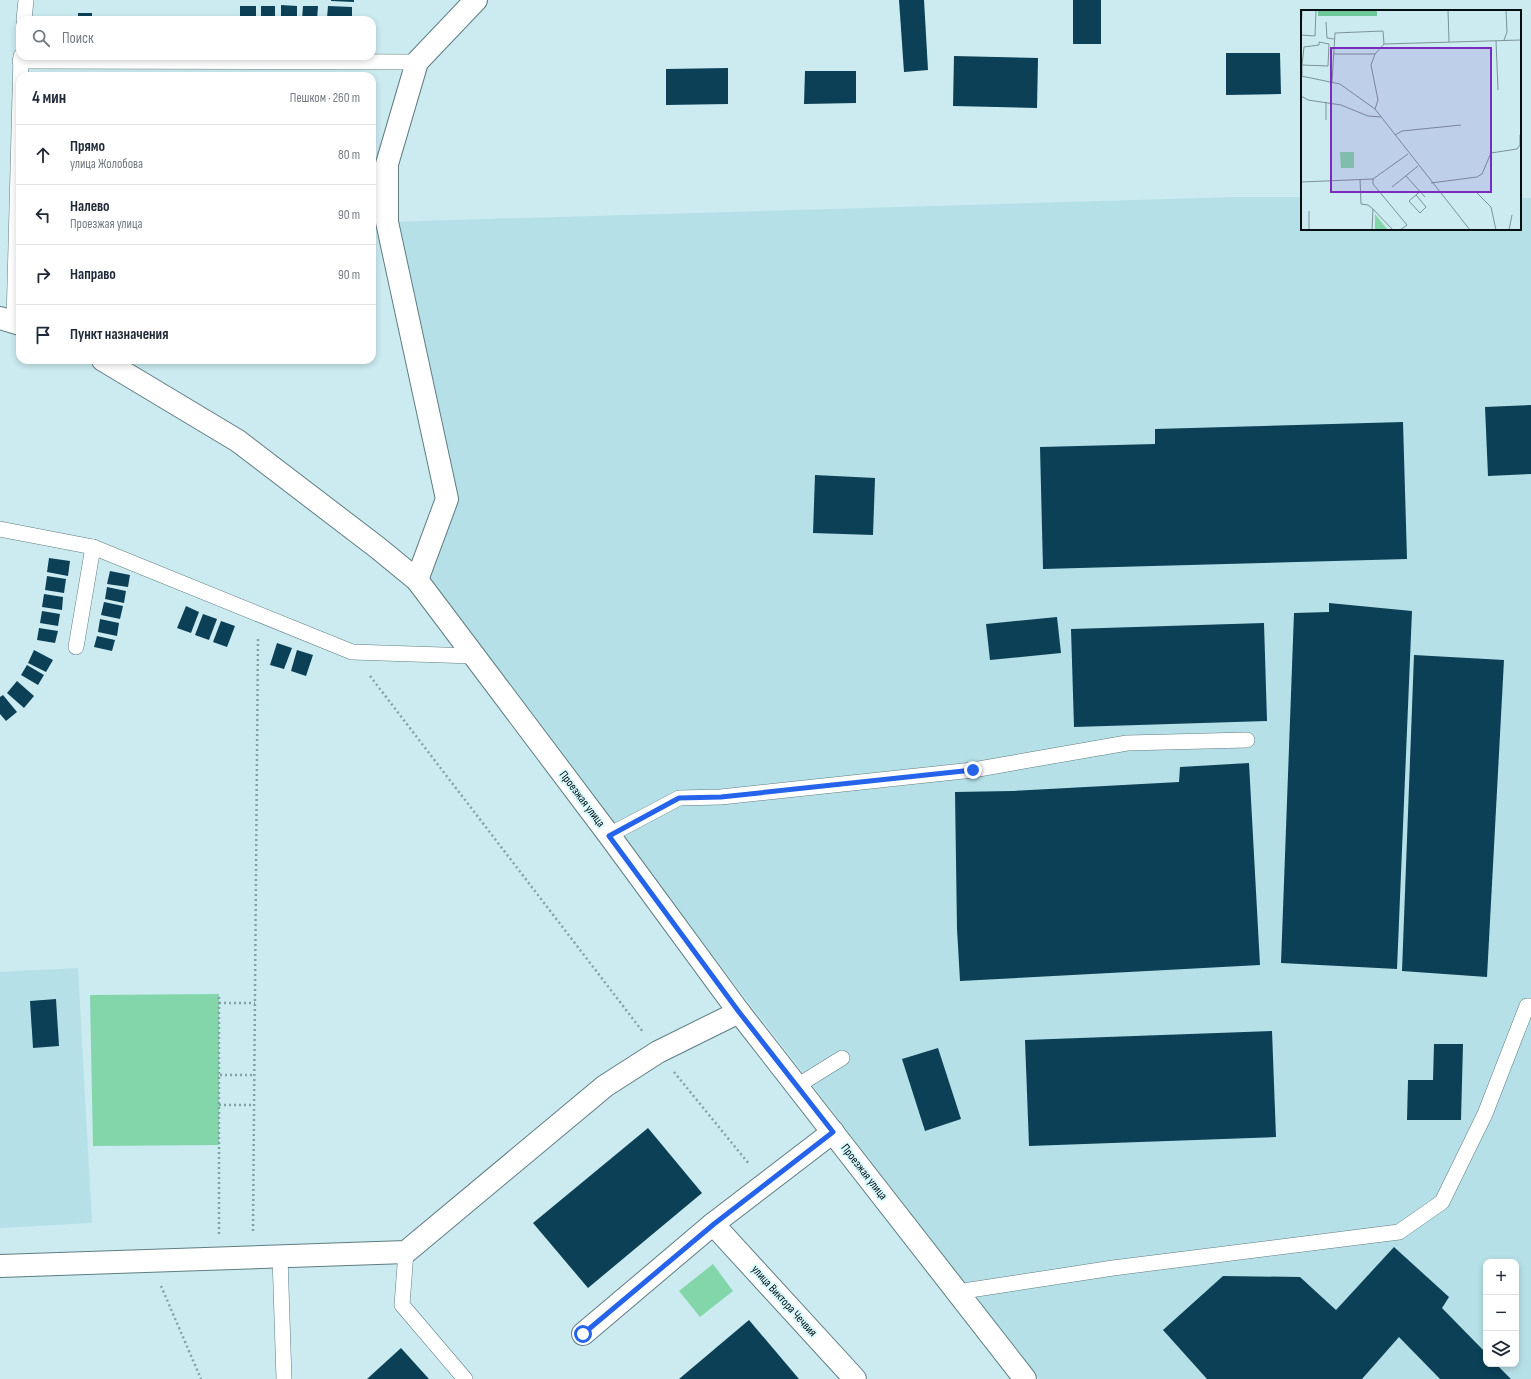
<!DOCTYPE html>
<html lang="ru">
<head>
<meta charset="utf-8">
<style>
	:root { --surface:#fff; --page:#f6f6f7; --text:#1f2937; --muted:#747a83; --line:#e0e1e3 }
	body { margin:0; font-family:"Sofia Sans Condensed",sans-serif; background:var(--page); color:var(--text) }
	.controls { position:absolute; right:12px; bottom:12px; display:grid; overflow:hidden; border-radius:8px; box-shadow:0 2px 6px #0003 }
	.controls button { width:36px; height:36px; display:grid; place-items:center; padding:0; border:0; border-bottom:1px solid var(--line); background:var(--surface); color:var(--text); font:20px sans-serif }
	.stop { position:absolute; width:12px; height:12px; margin:-9px; border:3px solid #2563eb; border-radius:50%; background:#fff }
	.stop.end { background:#2563eb; border-color:#fff; box-shadow:0 1px 4px #0008 }
	.list { margin:0; padding:0; list-style:none }
	h2 { display:flex; justify-content:space-between; align-items:center; height:52px; margin:0; padding:0 16px; font-size:17px }
	h2 small { font-size:13px; font-weight:400; color:var(--muted) }
	.list li { display:grid; grid-template-columns:26px 1fr auto; gap:12px; align-items:center; box-sizing:border-box; height:60px; padding:0 16px; border-top:1px solid var(--line) }
	.list b { display:block; font-size:15px; white-space:nowrap }
	.list p { margin:0; font-size:13px; white-space:nowrap; color:var(--muted) }
	.list em { font-size:13px; font-style:normal; color:var(--muted) }
	.icon { flex:none; width:22px; height:22px; fill:none; stroke:currentColor; stroke-width:2; stroke-linecap:round; stroke-linejoin:round }
	.map { position:relative; flex:none; width:1531px; height:1379px; overflow:hidden }
	.search { position:absolute; background:var(--surface); box-shadow:0 2px 6px #0003; left:16px; top:16px; width:360px; height:44px; display:flex; align-items:center; gap:10px; box-sizing:border-box; padding:0 14px; border-radius:12px; color:var(--muted); font-size:15px }
	.panel { position:absolute; background:var(--surface); box-shadow:0 2px 6px #0003; left:16px; top:72px; width:360px; height:292px; border-radius:12px }
	.map>svg:first-child { display:block }
	.built { fill:#b6e0e7; fill-rule:evenodd }
	.green { fill:#83d6aa }
	.building { fill:#0b4057 }
	.lines { fill:none; stroke-linecap:round; stroke-linejoin:round }
	.service-casing { stroke:#5f7d82; stroke-width:16 }
	.minor-casing { stroke:#5f7d82; stroke-width:24 }
	.tertiary-casing { stroke:#5f7d82; stroke-width:24 }
	.path { stroke:#869fa3; stroke-width:2.5; stroke-dasharray:2 3; stroke-linecap:butt }
	.service { stroke:#fff; stroke-width:15 }
	.minor { stroke:#fff; stroke-width:22 }
	.tertiary { stroke:#fff; stroke-width:22 }
	.route { stroke:#2563eb; stroke-width:5 }
	.labels { text-anchor:middle; dominant-baseline:central; stroke-width:4; stroke-linejoin:round; paint-order:stroke }
	.street-label { font-size:12px; fill:#050f11; stroke:#d8f9fe }
	.inset-road { fill:none; stroke:#7c9397; stroke-width:1 }
	.view { fill:#7b2cbf; fill-opacity:0.15; stroke:#7b2cbf; stroke-width:2 }
	.inset-edge { fill:none; stroke:#050f11; stroke-width:2 }
</style>
</head>
<body>
<div class="map">
<svg width="1531" height="1379" viewBox="0 0 1531 1379">
	<rect width="100%" height="100%" fill="#cbebf1"/>
	<g class="built">
		<path d="M1235 197H1302V229H1520V198H1531V1379H1039L664 893 417 580 447 499 387 222ZM1486 1262H1516V1364H1486Z"/>
		<polygon points="78,968 92,1223 0,1228 0,972"/>
	</g>
	<g class="green">
		<polygon points="219,994 219,1145 93,1146 90,995"/>
		<polygon points="713,1264 733,1291 700,1317 679,1291"/>
	</g>
	<g class="building">
		<polygon points="331,0 354,0 354,2 331,1"/>
		<polygon points="899,0 924,0 928,70 904,72"/>
		<rect x="1073" y="0" width="28" height="44"/>
		<polygon points="281,5 297,6 297,20 281,20"/>
		<rect x="240" y="6" width="16" height="14"/>
		<rect x="261" y="6" width="14" height="14"/>
		<polygon points="303,6 318,6 317,20 302,20"/>
		<polygon points="328,6 352,7 352,19 327,18"/>
		<rect x="78" y="13" width="14" height="7"/>
		<polygon points="1226,53 1280,53 1281,94 1226,95"/>
		<polygon points="954,56 1038,58 1037,108 953,106"/>
		<polygon points="728,68 728,104 666,105 666,69"/>
		<polygon points="805,71 856,71 856,103 804,104"/>
		<polygon points="1531,405 1531,474 1488,476 1485,407"/>
		<polygon points="1403,422 1407,559 1043,569 1040,447 1155,444 1155,429"/>
		<polygon points="815,475 875,478 873,535 813,533"/>
		<polygon points="49,558 70,561 68,576 47,572"/>
		<polygon points="110,571 130,575 128,587 107,584"/>
		<polygon points="47,576 66,579 64,593 45,590"/>
		<polygon points="107,587 126,591 124,603 105,599"/>
		<polygon points="44,594 63,597 62,610 42,607"/>
		<polygon points="104,602 123,606 120,619 101,615"/>
		<polygon points="1329,603 1412,611 1397,969 1281,963 1294,613 1329,612"/>
		<polygon points="186,606 199,612 191,633 177,628"/>
		<polygon points="42,611 60,614 58,626 40,623"/>
		<polygon points="203,614 217,619 209,640 195,635"/>
		<polygon points="1057,617 1061,653 990,660 986,624"/>
		<polygon points="100,619 119,623 117,636 98,632"/>
		<polygon points="221,621 235,626 227,647 213,642"/>
		<polygon points="1264,623 1267,721 1074,727 1071,629"/>
		<polygon points="39,628 58,631 55,643 37,640"/>
		<polygon points="97,636 115,640 112,651 94,647"/>
		<polygon points="277,643 292,648 284,669 270,665"/>
		<polygon points="34,650 53,660 46,672 28,663"/>
		<polygon points="297,650 313,655 306,676 291,671"/>
		<polygon points="1414,655 1504,660 1487,977 1402,971"/>
		<polygon points="27,665 44,675 38,685 21,675"/>
		<polygon points="17,681 34,696 24,708 7,693"/>
		<polygon points="3,695 17,712 6,721 0,714 0,697"/>
		<polygon points="1249,763 1260,965 960,981 957,929 955,792 1012,791 1179,782 1180,767"/>
		<polygon points="56,999 59,1046 33,1048 30,1001"/>
		<polygon points="1272,1031 1276,1137 1029,1146 1025,1040"/>
		<polygon points="1434,1044 1463,1044 1461,1120 1407,1120 1408,1080 1433,1080"/>
		<polygon points="938,1048 961,1119 925,1131 902,1059"/>
		<polygon points="648,1128 702,1193 588,1288 533,1223"/>
		<polygon points="1394,1247 1449,1297 1442,1308 1486,1353 1486,1364 1496,1364 1511,1379 1440,1379 1399,1337 1362,1379 1207,1379 1163,1330 1223,1276 1300,1277 1336,1310"/>
		<polygon points="749,1320 799,1379 679,1379"/>
		<polygon points="401,1348 429,1379 367,1379"/>
	</g>
	<g class="lines">
		<defs>
			<g id="service">
				<polyline points="24,20 26,0"/>
				<polyline points="20,61 417,62"/>
				<polyline points="14,322 21,56"/>
				<polyline points="0,529 93,547 352,652 474,656"/>
				<polyline points="76,647 93,547"/>
				<polyline points="609,835 679,798 721,797 973,770 1127,743 1247,740"/>
				<polyline points="797,1086 842,1058"/>
				<polyline points="406,1252 402,1305 465,1379"/>
				<polyline points="280,1256 284,1379"/>
				<polyline points="957,1292 1113,1268 1399,1232 1442,1202 1485,1114 1527,1006 1531,1006"/>
			</g>
			<g id="minor">
				<polyline points="417,580 447,499 387,222 387,164 417,62 476,0"/>
				<polyline points="713,1224 855,1379"/>
				<polyline points="0,1266 406,1252 605,1086 658,1052 739,1012"/>
				<polyline points="583,1334 713,1224 833,1132"/>
			</g>
			<g id="tertiary">
				<polyline points="0,318 20,324"/>
				<polyline points="103,360 238,441 378,548 417,580 609,835 739,1012 1025,1379"/>
			</g>
		</defs>
		<use href="#service" class="service-casing"/>
		<use href="#minor" class="minor-casing"/>
		<use href="#tertiary" class="tertiary-casing"/>
		<g class="path">
			<polyline points="370,676 643,1032"/>
			<polyline points="219,1003 255,1003"/>
			<polyline points="674,1072 749,1164"/>
			<polyline points="220,1075 254,1075"/>
			<polyline points="219,1105 254,1105"/>
			<polyline points="253,1231 258,636"/>
			<polyline points="219,1234 219,994"/>
			<polyline points="161,1286 201,1379"/>
		</g>
		<use href="#service" class="service"/>
		<use href="#minor" class="minor"/>
		<use href="#tertiary" class="tertiary"/>
	</g>
	<g class="lines">
		<polyline class="route" points="583,1334 714,1224 833,1132 739,1012 609,836 679,798 721,797 973,770"/>
	</g>
	<g class="labels">
		<g class="street-label">
			<text transform="translate(582 799) rotate(53)">Проезжая улица</text>
			<text transform="translate(864 1172) rotate(52)">Проезжая улица</text>
			<text transform="translate(784 1301) rotate(48)">улица Виктора Чечвия</text>
		</g>
	</g>
	<g transform="translate(1301 10)">
		<rect width="220" height="220" fill="#cbebf1"/>
		<path d="M39 142H53V158H40ZM74 204 86 219H74Z" fill="#83d6aa"/>
		<path d="M17 0H76V6H17Z" fill="#6cc698"/>
		<path class="inset-road" d="M147 0 148 32M25 12 26 28 33 29M0 24 1 0M0 25 14 26 15 0M203 30 206 22 205 0M195 31 197 80M83 34 220 30M32 44H74M0 66 39 74 74 99 169 220M1 66V55L3 37 18 35V32L28 34 27 56 1 55M31 72 34 23 82 21 83 34 74 44 70 55 77 90 74 99M0 86 7 90 40 95 67 106 80 107M25 92V110M94 125 101 121 160 115M105 166 124 187M59 169 60 194 67 195 72 199 71 220M72 169V174L106 215 99 220M0 172 72 169 107 144M130 173 176 167 181 164 190 143 216 139 219 135V125M91 177 117 156M176 183 190 197 195 220M115 185 125 197 119 203 108 191 115 185 117 183 119 182M72 199 92 220M8 220V201M208 220 211 205"/>
		<path class="view" d="M30 38H190V182H30Z"/>
		<rect width="220" height="220" class="inset-edge"/>
	</g>
</svg>
<div class="controls">
<button>+</button>
<button>−</button>
<button><svg class="icon" aria-label="layers" viewBox="0 0 24 24"><path d="M12 4l9 5-9 5-9-5zM3 14l9 5 9-5"/></svg></button>
</div>
<div class="stop" style="left:583px;top:1334px"></div>
<div class="stop end" style="left:973px;top:770px"></div>
<div class="search"><svg class="icon" aria-label="search" viewBox="0 0 24 24"><circle cx="10" cy="10" r="6"/><path d="M15 15l6 6"/></svg>Поиск</div>
<section class="panel">
<h2>4 мин<small>Пешком · 260 m</small></h2>
<ul class="list">
<li><svg class="icon" aria-label="ahead" viewBox="0 0 24 24"><path d="M12 20V5M6 11l6-6 6 6"/></svg><div><b>Прямо</b><p>улица Жолобова</p></div><em>80 m</em></li>
<li><svg class="icon" aria-label="left" viewBox="0 0 24 24"><path d="M17 20v-9H6M10 6l-5 5 5 5"/></svg><div><b>Налево</b><p>Проезжая улица</p></div><em>90 m</em></li>
<li><svg class="icon" aria-label="right" viewBox="0 0 24 24"><path d="M7 20v-9h11M14 6l5 5-5 5"/></svg><div><b>Направо</b></div><em>90 m</em></li>
<li><svg class="icon" aria-label="arrive" viewBox="0 0 24 24"><path d="M6 21V4h12l-3 4 3 4H6"/></svg><div><b>Пункт назначения</b></div></li>
</ul>
</section>
</div>
</body>
</html>
